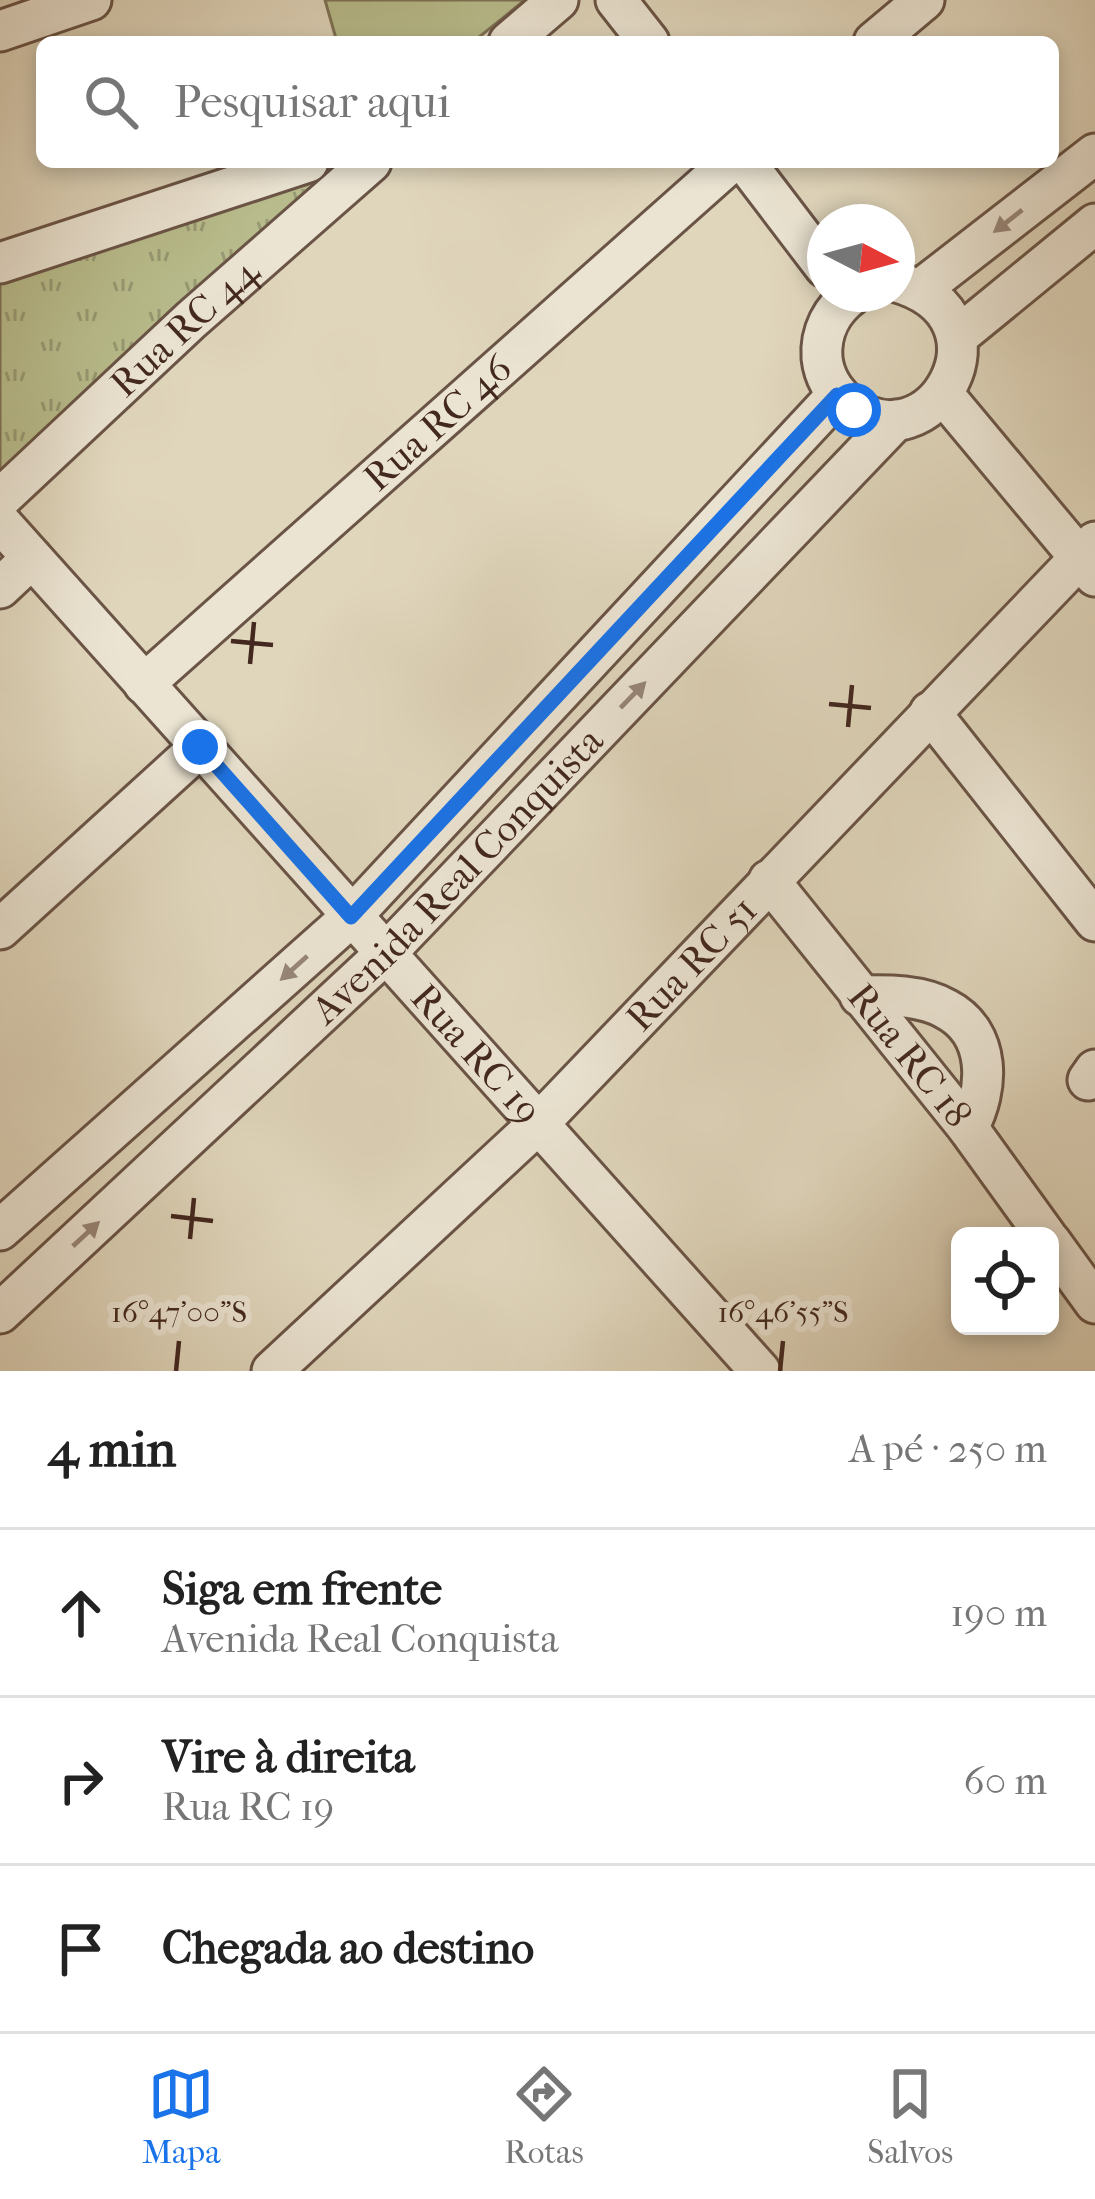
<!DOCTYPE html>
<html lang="pt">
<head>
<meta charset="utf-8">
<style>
	:root { --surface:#fff; --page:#f2f2f2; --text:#222; --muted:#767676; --line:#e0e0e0; --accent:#1a73e8 }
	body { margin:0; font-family:"IM FELL French Canon",serif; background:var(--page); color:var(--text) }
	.controls { position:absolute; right:36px; bottom:36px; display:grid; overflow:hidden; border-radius:18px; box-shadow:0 6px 18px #0003 }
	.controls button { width:108px; height:108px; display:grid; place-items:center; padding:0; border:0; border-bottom:3px solid var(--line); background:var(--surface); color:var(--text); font:60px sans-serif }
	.compass { position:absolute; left:807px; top:204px; width:108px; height:108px; border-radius:50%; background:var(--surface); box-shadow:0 6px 18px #0003; rotate:96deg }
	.stop { position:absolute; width:36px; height:36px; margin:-27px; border:9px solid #1a73e8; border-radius:50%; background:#fff }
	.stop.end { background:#1a73e8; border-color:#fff; box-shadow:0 3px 12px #0008 }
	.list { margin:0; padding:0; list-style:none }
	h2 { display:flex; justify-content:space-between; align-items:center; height:156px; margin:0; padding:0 48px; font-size:51px }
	h2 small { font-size:39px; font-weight:400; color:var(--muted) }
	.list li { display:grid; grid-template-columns:78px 1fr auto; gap:36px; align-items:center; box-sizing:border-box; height:168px; padding:0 48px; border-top:3px solid var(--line) }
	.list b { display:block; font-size:45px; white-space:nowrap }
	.list p { margin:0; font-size:39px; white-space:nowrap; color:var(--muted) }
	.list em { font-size:39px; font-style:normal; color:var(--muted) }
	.icon { flex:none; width:66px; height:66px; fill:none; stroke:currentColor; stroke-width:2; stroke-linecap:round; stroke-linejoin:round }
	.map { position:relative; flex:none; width:1095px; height:1371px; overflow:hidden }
	.search { position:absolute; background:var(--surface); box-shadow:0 6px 18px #0003; left:36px; right:36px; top:36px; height:132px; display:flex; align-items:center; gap:30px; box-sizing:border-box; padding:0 42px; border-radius:18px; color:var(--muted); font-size:45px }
	.sheet { height:660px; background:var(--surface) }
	nav { display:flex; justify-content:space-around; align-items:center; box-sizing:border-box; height:168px; border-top:3px solid var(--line); background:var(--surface); font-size:33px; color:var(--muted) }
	nav a { display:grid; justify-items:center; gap:6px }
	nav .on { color:var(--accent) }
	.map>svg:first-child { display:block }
	.green { fill:#b8bc8c; stroke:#7e7256; stroke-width:3 }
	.park { fill:url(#park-tufts); stroke:#7e7256; stroke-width:3 }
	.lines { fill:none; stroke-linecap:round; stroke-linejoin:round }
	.minor-casing { stroke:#6a5446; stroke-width:45 }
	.minor { stroke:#ebe4d3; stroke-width:39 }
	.oneway { fill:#978679 }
	.route { stroke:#1a73e8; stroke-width:15 }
	.ticks { fill:none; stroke:#43281f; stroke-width:4.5 }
	.labels { text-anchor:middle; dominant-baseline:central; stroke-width:12; stroke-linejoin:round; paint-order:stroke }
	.street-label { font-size:39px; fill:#43281f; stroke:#ebe4d3 }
	.ticks-label { font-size:30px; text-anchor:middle; fill:#43281f; stroke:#ebe4d3; stroke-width:12; stroke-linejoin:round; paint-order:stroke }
</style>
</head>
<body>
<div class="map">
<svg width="1095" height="1371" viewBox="0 0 1095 1371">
	<defs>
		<pattern id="park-tufts" width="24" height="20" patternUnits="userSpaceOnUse" patternTransform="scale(3)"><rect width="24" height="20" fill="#b8bc8c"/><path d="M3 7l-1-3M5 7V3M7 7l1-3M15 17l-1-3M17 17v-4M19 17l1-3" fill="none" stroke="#979972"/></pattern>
	</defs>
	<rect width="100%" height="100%" fill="#e0d6bc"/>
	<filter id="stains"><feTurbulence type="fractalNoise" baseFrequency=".00167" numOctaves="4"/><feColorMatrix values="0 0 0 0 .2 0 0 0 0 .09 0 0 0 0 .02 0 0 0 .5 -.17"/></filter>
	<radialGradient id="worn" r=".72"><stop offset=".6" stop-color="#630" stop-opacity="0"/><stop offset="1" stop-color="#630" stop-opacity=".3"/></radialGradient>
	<polygon class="green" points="325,0 525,0 473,42 337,42"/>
	<polygon class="park" points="326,162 340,162 0,483 0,275"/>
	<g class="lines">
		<defs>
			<g id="minor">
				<polyline points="616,0 649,42"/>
				<polyline points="0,31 91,0"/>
				<polyline points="509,42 558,0"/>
				<polyline points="874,42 924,0"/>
				<polyline points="745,162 825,267"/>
				<polyline points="0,263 308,162"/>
				<polyline points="921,289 1095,154"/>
				<path d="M853 294C832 309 820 332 822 358 824 377 834 393 849 405 930 469 1020 318 897 282"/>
				<polyline points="957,337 1095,224"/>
				<polyline points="943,394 1095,576"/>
				<path id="s1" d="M0 499 191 320 371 162"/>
				<path id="s2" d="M0 522 760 1371"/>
				<polyline points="0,588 32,558"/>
				<path id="s3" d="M144 684 731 162"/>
				<polyline points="930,712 1095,921"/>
				<path id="s4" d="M769 880 968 1128 1046 1236"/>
				<polyline points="0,929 200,747"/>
				<path d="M860 996C887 995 922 995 946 1009 992 1033 989 1090 968 1128"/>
				<polyline points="1088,1080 1095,1070"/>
				<polyline points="0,1230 351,917 837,395"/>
				<polyline points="1050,1241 1095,1303"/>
				<path id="s5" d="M0 1313 387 952 896 420"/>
				<path id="s6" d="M272 1371 539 1123 1095 542"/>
			</g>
		</defs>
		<use href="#minor" class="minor-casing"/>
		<use href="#minor" class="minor"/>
	</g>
	<defs><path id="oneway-solid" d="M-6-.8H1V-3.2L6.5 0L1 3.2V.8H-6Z" transform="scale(3)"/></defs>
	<g class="oneway">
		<use href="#oneway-solid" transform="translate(1008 221) rotate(142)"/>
		<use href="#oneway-solid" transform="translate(633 695) rotate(-46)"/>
		<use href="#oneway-solid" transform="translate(294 968) rotate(138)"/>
		<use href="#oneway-solid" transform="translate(86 1234) rotate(-43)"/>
	</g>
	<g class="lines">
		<polyline class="route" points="200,747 351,917 837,395 854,410"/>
	</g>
	<path class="ticks" d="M231 641 273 645M250 664 254 622M829 704 871 708M848 727 852 685M171 1216 213 1221M190 1239 194 1198M176 1371 179 1341M780 1371 783 1341"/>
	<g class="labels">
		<g class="street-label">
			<text stroke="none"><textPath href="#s1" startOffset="252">Rua RC 44</textPath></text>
			<text stroke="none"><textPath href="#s3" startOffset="393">Rua RC 46</textPath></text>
			<text stroke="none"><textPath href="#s5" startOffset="633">Avenida Real Conquista</textPath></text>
			<text stroke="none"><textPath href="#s6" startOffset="585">Rua RC 51</textPath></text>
			<text stroke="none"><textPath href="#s2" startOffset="714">Rua RC 19</textPath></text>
			<text stroke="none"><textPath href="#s4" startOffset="225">Rua RC 18</textPath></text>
		</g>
	</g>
	<g class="ticks-label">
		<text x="179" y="1322">16°47'00"S</text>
		<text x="783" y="1322">16°46'55"S</text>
	</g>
	<rect width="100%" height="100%" filter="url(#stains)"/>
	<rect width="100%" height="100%" fill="url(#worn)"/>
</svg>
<div class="controls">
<button><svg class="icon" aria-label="locate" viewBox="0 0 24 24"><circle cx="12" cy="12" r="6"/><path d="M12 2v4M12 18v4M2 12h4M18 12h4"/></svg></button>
</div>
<svg class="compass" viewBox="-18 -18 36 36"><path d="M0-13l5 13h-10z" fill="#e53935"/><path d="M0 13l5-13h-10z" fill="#767676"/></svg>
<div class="stop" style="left:854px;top:410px"></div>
<div class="stop end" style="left:200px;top:747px"></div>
<div class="search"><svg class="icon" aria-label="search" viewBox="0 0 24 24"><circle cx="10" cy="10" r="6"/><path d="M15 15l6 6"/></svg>Pesquisar aqui</div>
</div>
<section class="sheet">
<h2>4 min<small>A pé · 250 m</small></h2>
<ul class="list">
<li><svg class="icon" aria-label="ahead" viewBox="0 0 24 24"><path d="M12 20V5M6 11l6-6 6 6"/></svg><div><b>Siga em frente</b><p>Avenida Real Conquista</p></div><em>190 m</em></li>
<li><svg class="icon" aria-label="right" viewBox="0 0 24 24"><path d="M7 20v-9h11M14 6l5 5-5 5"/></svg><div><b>Vire à direita</b><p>Rua RC 19</p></div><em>60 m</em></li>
<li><svg class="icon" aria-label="arrive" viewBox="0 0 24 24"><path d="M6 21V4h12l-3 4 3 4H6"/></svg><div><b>Chegada ao destino</b></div></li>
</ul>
</section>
<nav>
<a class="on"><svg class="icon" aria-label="map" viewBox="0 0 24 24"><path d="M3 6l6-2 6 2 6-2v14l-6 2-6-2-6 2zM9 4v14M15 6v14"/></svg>Mapa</a>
<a><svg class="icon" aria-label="directions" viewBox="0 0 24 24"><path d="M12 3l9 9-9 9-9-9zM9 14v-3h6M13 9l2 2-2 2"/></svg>Rotas</a>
<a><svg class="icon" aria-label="saved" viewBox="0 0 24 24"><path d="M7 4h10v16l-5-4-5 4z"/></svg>Salvos</a>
</nav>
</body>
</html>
